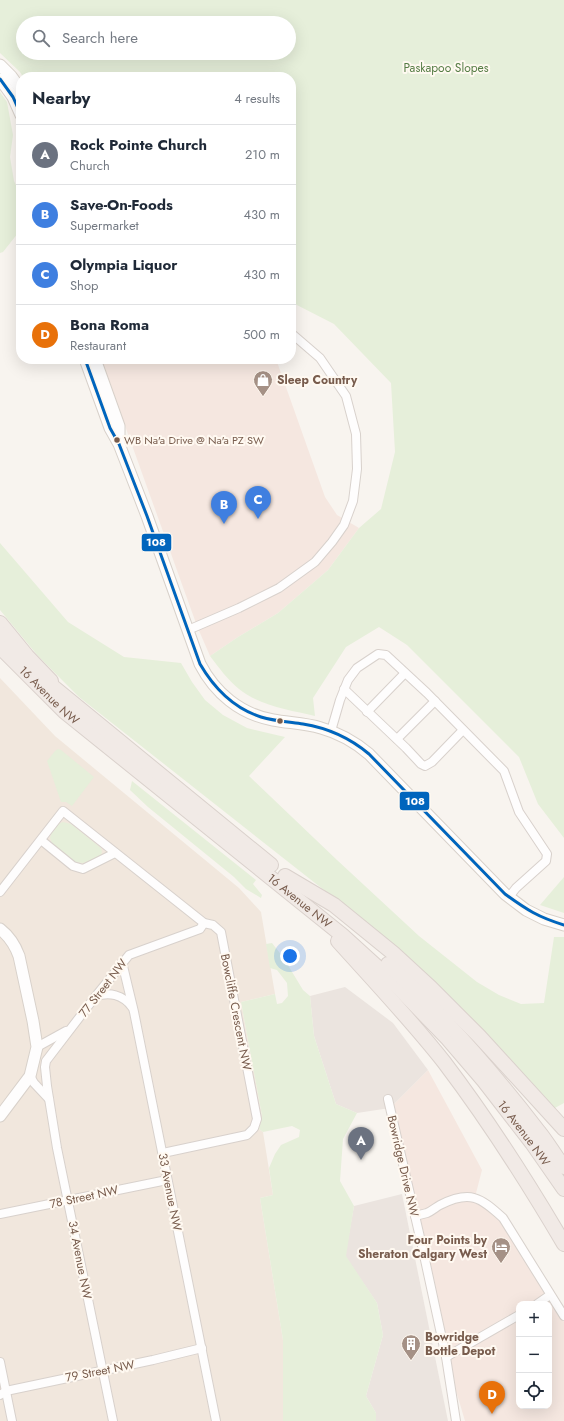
<!DOCTYPE html>
<html lang="en">
<head>
<meta charset="utf-8">
<style>
	:root { --surface:#fff; --page:#f6f6f7; --text:#1f2937; --muted:#747a83; --line:#e0e1e3; --accent:#0f766e }
	body { margin:0; font-family:Jost,sans-serif; background:var(--page); color:var(--text) }
	.controls { position:absolute; right:12px; bottom:12px; display:grid; overflow:hidden; border-radius:8px; box-shadow:0 4px 16px #0002 }
	.controls button { width:36px; height:36px; display:grid; place-items:center; padding:0; border:0; border-bottom:1px solid var(--line); background:var(--surface); color:var(--text); font:20px sans-serif }
	.you { position:absolute; left:290px; top:956px; width:14px; height:14px; margin:-10px; border:3px solid #fff; border-radius:50%; background:#1a73e8; box-shadow:0 0 0 6px #1a73e833 }
	.badge { display:grid; place-items:center; width:26px; height:26px; border-radius:50%; background:var(--accent); color:#fff; font-size:13px; font-weight:700 }
	.pin { position:absolute; translate:-50% -33px; filter:drop-shadow(0 1px 2px #0008) }
	.pin::after { content:''; position:absolute; top:21px; width:14px; height:12px; background:inherit; clip-path:polygon(0 0,100% 0,50% 100%) }
	.list { margin:0; padding:0; list-style:none }
	h2 { display:flex; justify-content:space-between; align-items:center; height:52px; margin:0; padding:0 16px; font-size:17px }
	h2 small { font-size:13px; font-weight:400; color:var(--muted) }
	.list li { display:grid; grid-template-columns:26px 1fr auto; gap:12px; align-items:center; box-sizing:border-box; height:60px; padding:0 16px; border-top:1px solid var(--line) }
	.list b { display:block; font-size:15px; white-space:nowrap }
	.list p { margin:0; font-size:13px; white-space:nowrap; color:var(--muted) }
	.list em { font-size:13px; font-style:normal; color:var(--muted) }
	.icon { flex:none; width:22px; height:22px; fill:none; stroke:currentColor; stroke-width:2; stroke-linecap:round; stroke-linejoin:round }
	.map { position:relative; flex:none; width:564px; height:1421px; overflow:hidden }
	.search { position:absolute; background:var(--surface); box-shadow:0 4px 16px #0002; left:16px; top:16px; width:280px; height:44px; display:flex; align-items:center; gap:10px; box-sizing:border-box; padding:0 14px; border-radius:22px; color:var(--muted); font-size:15px }
	.panel { position:absolute; background:var(--surface); box-shadow:0 4px 16px #0002; left:16px; top:72px; width:280px; height:292px; border-radius:16px }
	.map>svg:first-child { display:block }
	.residential { fill:#f1e7dd }
	.commercial { fill:#f5e7e0; fill-rule:evenodd }
	.industrial { fill:#ebe4df }
	.green { fill:#e6efda; fill-rule:evenodd }
	.lines { fill:none; stroke-linecap:round; stroke-linejoin:round }
	.street-casing { stroke:#d8d1cc; stroke-width:10 }
	.secondary-casing { stroke:#d8d1ca; stroke-width:13 }
	.highway-casing { stroke:#dad1cc; stroke-width:16 }
	.street { stroke:#fefdfd; stroke-width:8 }
	.secondary { stroke:#fefdfd; stroke-width:11 }
	.highway { stroke:#f1eae6; stroke-width:14 }
	.bus-1-casing { stroke:#fff9f1; stroke-width:6 }
	.bus-1 { stroke:#0065bd; stroke-width:3 }
	.bus-dot { fill:#785c4d; stroke:#fff9f1; stroke-width:1.5 }
	.labels { text-anchor:middle; dominant-baseline:central; stroke-width:4; stroke-linejoin:round; paint-order:stroke }
	.bus-label { font-size:11px; fill:#785c4d; stroke:#fff9f1; text-anchor:start }
	.park-label { font-size:12px; fill:#567d45; stroke:#fff9f1 }
	.poi-label { font-size:12px; font-weight:bold; fill:#785c4d; stroke:#fff9f1; text-anchor:start }
	.street-label { font-size:12px; fill:#785c4d; stroke:#fff9f1 }
	.line-badge { stroke:#fff9f1; stroke-width:1.5 }
	.badge-label { font-size:11px; text-anchor:middle; font-weight:bold; fill:#fff }
</style>
</head>
<body>
<div class="map">
<svg width="564" height="1421" viewBox="0 0 564 1421">
	<rect width="100%" height="100%" fill="#f8f4ef"/>
	<polygon class="residential" points="0,678 55,736 239,888 261,912 275,994 241,1002 262,1116 259,1129 263,1132 273,1195 260,1198 283,1340 283,1421 0,1421"/>
	<g class="commercial">
		<polygon points="101,359 276,359 325,497 337,515 359,528 328,570 278,613 238,637 210,656 197,626"/>
		<path d="M428 1070 482 1170 475 1197 503 1218 550 1295 564 1322V1421H465L446 1357 390 1108ZM519 1304H549V1406H519Z"/>
	</g>
	<g class="industrial">
		<polygon points="345,987 393,1023 428,1070 390,1108 357,1113 336,1104 314,1036 310,996"/>
		<polygon points="402,1194 448,1421 376,1421 376,1413 366,1396 383,1335 377,1303 345,1256 354,1206"/>
	</g>
	<g class="green">
		<path d="M0 0H564V838L538 804 519 757 407 645 379 627 346 647 313 698 315 716C290 710 260 706 239 689 228 680 219 668 210 656L238 637 278 613 328 570 359 528 381 509 395 452 391 383 334 324 291 302V77H23L20 72 0 53ZM23 23H289V53H23Z"/>
		<polygon points="0,92 7,102 13,135 10,157 14,181 21,196 21,227 18,233 3,252 0,253"/>
		<polygon points="0,543 68,622 124,657 181,663 192,682 205,700 223,715 247,728 285,737 249,776 337,860 419,936 477,982 499,995 521,1004 544,1003 554,937 564,937 564,1103 553,1109 376,931 79,697 38,656 0,610"/>
		<polygon points="58,749 61,750 94,777 72,806 66,802 61,802 47,761 55,751"/>
		<polygon points="132,781 256,880 253,884 262,895 261,898 246,889 234,877 148,807 130,790"/>
		<polygon points="63,822 71,824 101,848 102,852 100,857 83,863 75,862 52,843 50,838 52,831 58,824"/>
		<polygon points="564,877 564,913 540,905"/>
		<polygon points="272,943 283,957 303,990 310,996 314,1036 336,1104 357,1113 343,1139 340,1181 354,1206 346,1256 377,1303 383,1335 366,1396 376,1413 376,1421 283,1421 283,1340 260,1198 273,1195 269,1168 275,1154 281,1145 299,1137 300,1130 292,1126 263,1132 259,1129 262,1116 241,1002 275,994 277,1004 282,1003 288,996 287,983 277,970 270,968 266,944"/>
	</g>
	<g class="lines">
		<defs>
			<g id="street">
				<polyline points="188,630 239,608 279,588 315,562 332,542 344,525 353,501 357,469 356,434 346,396 320,358 291,333"/>
				<polyline points="344,689 406,748 421,764 425,766 432,762 463,730"/>
				<polyline points="367,712 405,673"/>
				<polyline points="331,731 340,700 348,680 357,668 378,654 386,655 427,693 504,771 519,812 547,854 546,861 516,888 509,897"/>
				<polyline points="397,739 435,701"/>
				<polyline points="41,840 73,866 83,869 115,853"/>
				<polyline points="0,892 63,811 204,923 213,925 221,932 257,1119 254,1128 247,1135 163,1153"/>
				<polyline points="122,962 134,1012 216,1421"/>
				<path d="M95 997C109 991 123 995 132 1007"/>
				<polyline points="37,1047 66,1031"/>
				<polyline points="30,1076 34,1083 49,1099"/>
				<polyline points="388,1099 422,1246 446,1357 456,1421"/>
				<polyline points="0,1214 167,1180"/>
				<path d="M415 1216C419 1215 423 1214 427 1213 432 1211 436 1207 440 1205 470 1190 480 1197 503 1218L564 1316"/>
				<polyline points="537,1304 550,1295"/>
				<polyline points="446,1357 519,1315"/>
				<polyline points="0,1362 12,1421"/>
				<polyline points="0,1395 6,1391 153,1360 202,1348"/>
				<polyline points="113,1421 57,1148 47,1086 45,1067 46,1061 95,997 129,955 200,929 204,923"/>
			</g>
			<g id="secondary">
				<polyline points="0,65 11,76 21,90"/>
				<polyline points="0,79 13,97 21,115"/>
				<path d="M85 359 110 428 119 444 147 516 200 664C215 693 240 714 273 720 289 723 305 723 321 728 339 733 355 742 369 754L505 894 526 910 544 919 564 925"/>
				<polyline points="95,359 119,426 119,442"/>
				<path d="M0 929C9 936 15 945 19 956L33 1021 37 1047 30 1076 0 1116"/>
			</g>
			<g id="highway">
				<polyline points="0,623 27,656 51,681"/>
				<polyline points="0,633 18,653"/>
				<path id="s1" d="M0 647 65 712 342 935 386 975 448 1039 484 1081 532 1143 564 1189"/>
				<polyline points="41,677 96,722 271,865"/>
				<polyline points="285,876 334,905 393,953 431,988 479,1036 564,1129"/>
				<path d="M338 941C374 981 411 1020 444 1062 488 1120 527 1181 564 1244"/>
				<path d="M388 964C443 1015 493 1072 539 1132 548 1143 555 1156 564 1167"/>
			</g>
		</defs>
		<use href="#street" class="street-casing"/>
		<use href="#secondary" class="secondary-casing"/>
		<use href="#highway" class="highway-casing"/>
		<use href="#street" class="street"/>
		<use href="#secondary" class="secondary"/>
		<use href="#highway" class="highway"/>
		<defs>
			<g id="bus-1">
				<polyline points="0,79 13,97 21,115"/>
				<path d="M85 359 110 428 119 444 147 516 200 664C214 688 233 708 261 717 274 721 289 722 303 724 328 728 350 738 369 754L505 894C527 910 538 917 564 925"/>
			</g>
		</defs>
		<use href="#bus-1" class="bus-1-casing"/>
		<use href="#bus-1" class="bus-1"/>
	</g>
	<defs>
		<symbol id="shop-pin" viewBox="-11 -11 22 30"><path d="M0 17L-7.5 6A9.5 9.5 0 1 1 7.5 6Z" fill="#a59186" stroke="#fff9f1"/><path d="M-5-2.5h2.3a2.7 3.5 0 0 1 5.4 0H5L5.5 6h-11ZM-1.5-2.5h3a1.5 2.3 0 0 0-3 0Z" fill="#fff"/></symbol>
		<symbol id="hotel-pin" viewBox="-11 -11 22 30"><path d="M0 17L-7.5 6A9.5 9.5 0 1 1 7.5 6Z" fill="#a59186" stroke="#fff9f1"/><path d="M-6-4.5h1.5V1H6V5H4.5V3h-9V5H-6ZM-4 0a1.8 1.8 0 1 1 3.6 0ZM.5 0V-2.5h3Q6-2.5 6 0Z" fill="#fff"/></symbol>
		<symbol id="building-pin" viewBox="-11 -11 22 30"><path d="M0 17L-7.5 6A9.5 9.5 0 1 1 7.5 6Z" fill="#a59186" stroke="#fff9f1"/><path d="M-4-6H4V6H1V3H-1V6H-4ZM-2.5-4.3h1.7v1.8h-1.7ZM.8-4.3h1.7v1.8H.8ZM-2.5-1h1.7V.8h-1.7ZM.8-1h1.7V.8H.8Z" fill="#fff"/></symbol>
	</defs>
	<g fill-rule="evenodd">
		<use href="#shop-pin" x="252" y="369" width="22" height="30"/>
		<use href="#hotel-pin" x="490" y="1236" width="22" height="30"/>
		<use href="#building-pin" x="400" y="1333" width="22" height="30"/>
	</g>
	<g class="bus-dot">
		<circle cx="117" cy="440" r="3.5"/>
		<circle cx="280" cy="721" r="3.5"/>
	</g>
	<g class="labels">
		<g class="bus-label">
			<text x="124" y="440">WB Na'a Drive @ Na'a PZ SW</text>
		</g>
		<g class="park-label">
			<text x="446" y="68">Paskapoo Slopes</text>
		</g>
		<g class="poi-label">
			<text x="277" y="380">Sleep Country</text>
			<text x="487" y="1240" text-anchor="end">Four Points by<tspan x="487" dy="14">Sheraton Calgary West</tspan></text>
			<text x="425" y="1337">Bowridge<tspan x="425" dy="14">Bottle Depot</tspan></text>
		</g>
		<g class="street-label">
			<text stroke="none"><textPath href="#s1" startOffset="69">16 Avenue NW</textPath></text>
			<text stroke="none"><textPath href="#s1" startOffset="393">16 Avenue NW</textPath></text>
			<text transform="translate(103 988) rotate(-52)">77 Street NW</text>
			<text transform="translate(236 1012) rotate(79)">Bowcliffe Crescent NW</text>
			<text stroke="none"><textPath href="#s1" startOffset="717">16 Avenue NW</textPath></text>
			<text transform="translate(403 1166) rotate(77)">Bowridge Drive NW</text>
			<text transform="translate(170 1192) rotate(79)">33 Avenue NW</text>
			<text transform="translate(84 1197) rotate(-12)">78 Street NW</text>
			<text transform="translate(80 1260) rotate(79)">34 Avenue NW</text>
			<text transform="translate(100 1371) rotate(-11)">79 Street NW</text>
		</g>
	</g>
	<g class="line-badge">
		<rect x="141" y="533" width="31" height="19" rx="4" fill="#0065bd"/>
		<rect x="399" y="791" width="31" height="20" rx="4" fill="#0065bd"/>
	</g>
	<g class="badge-label">
		<text x="156" y="546">108</text>
		<text x="415" y="805">108</text>
	</g>
</svg>
<div class="controls">
<button>+</button>
<button>−</button>
<button><svg class="icon" aria-label="locate" viewBox="0 0 24 24"><circle cx="12" cy="12" r="6"/><path d="M12 2v4M12 18v4M2 12h4M18 12h4"/></svg></button>
</div>
<div class="you"></div>
<div class="pin badge" style="left:361px;top:1160px;background:#6b7280">A</div>
<div class="pin badge" style="left:224px;top:524px;background:#3f7fe0">B</div>
<div class="pin badge" style="left:258px;top:519px;background:#3f7fe0">C</div>
<div class="pin badge" style="left:492px;top:1414px;background:#e8710a">D</div>
<div class="search"><svg class="icon" aria-label="search" viewBox="0 0 24 24"><circle cx="10" cy="10" r="6"/><path d="M15 15l6 6"/></svg>Search here</div>
<section class="panel">
<h2>Nearby<small>4 results</small></h2>
<ul class="list">
<li><span class="badge" style="background:#6b7280">A</span><div><b>Rock Pointe Church</b><p>Church</p></div><em>210 m</em></li>
<li><span class="badge" style="background:#3f7fe0">B</span><div><b>Save-On-Foods</b><p>Supermarket</p></div><em>430 m</em></li>
<li><span class="badge" style="background:#3f7fe0">C</span><div><b>Olympia Liquor</b><p>Shop</p></div><em>430 m</em></li>
<li><span class="badge" style="background:#e8710a">D</span><div><b>Bona Roma</b><p>Restaurant</p></div><em>500 m</em></li>
</ul>
</section>
</div>
</body>
</html>
